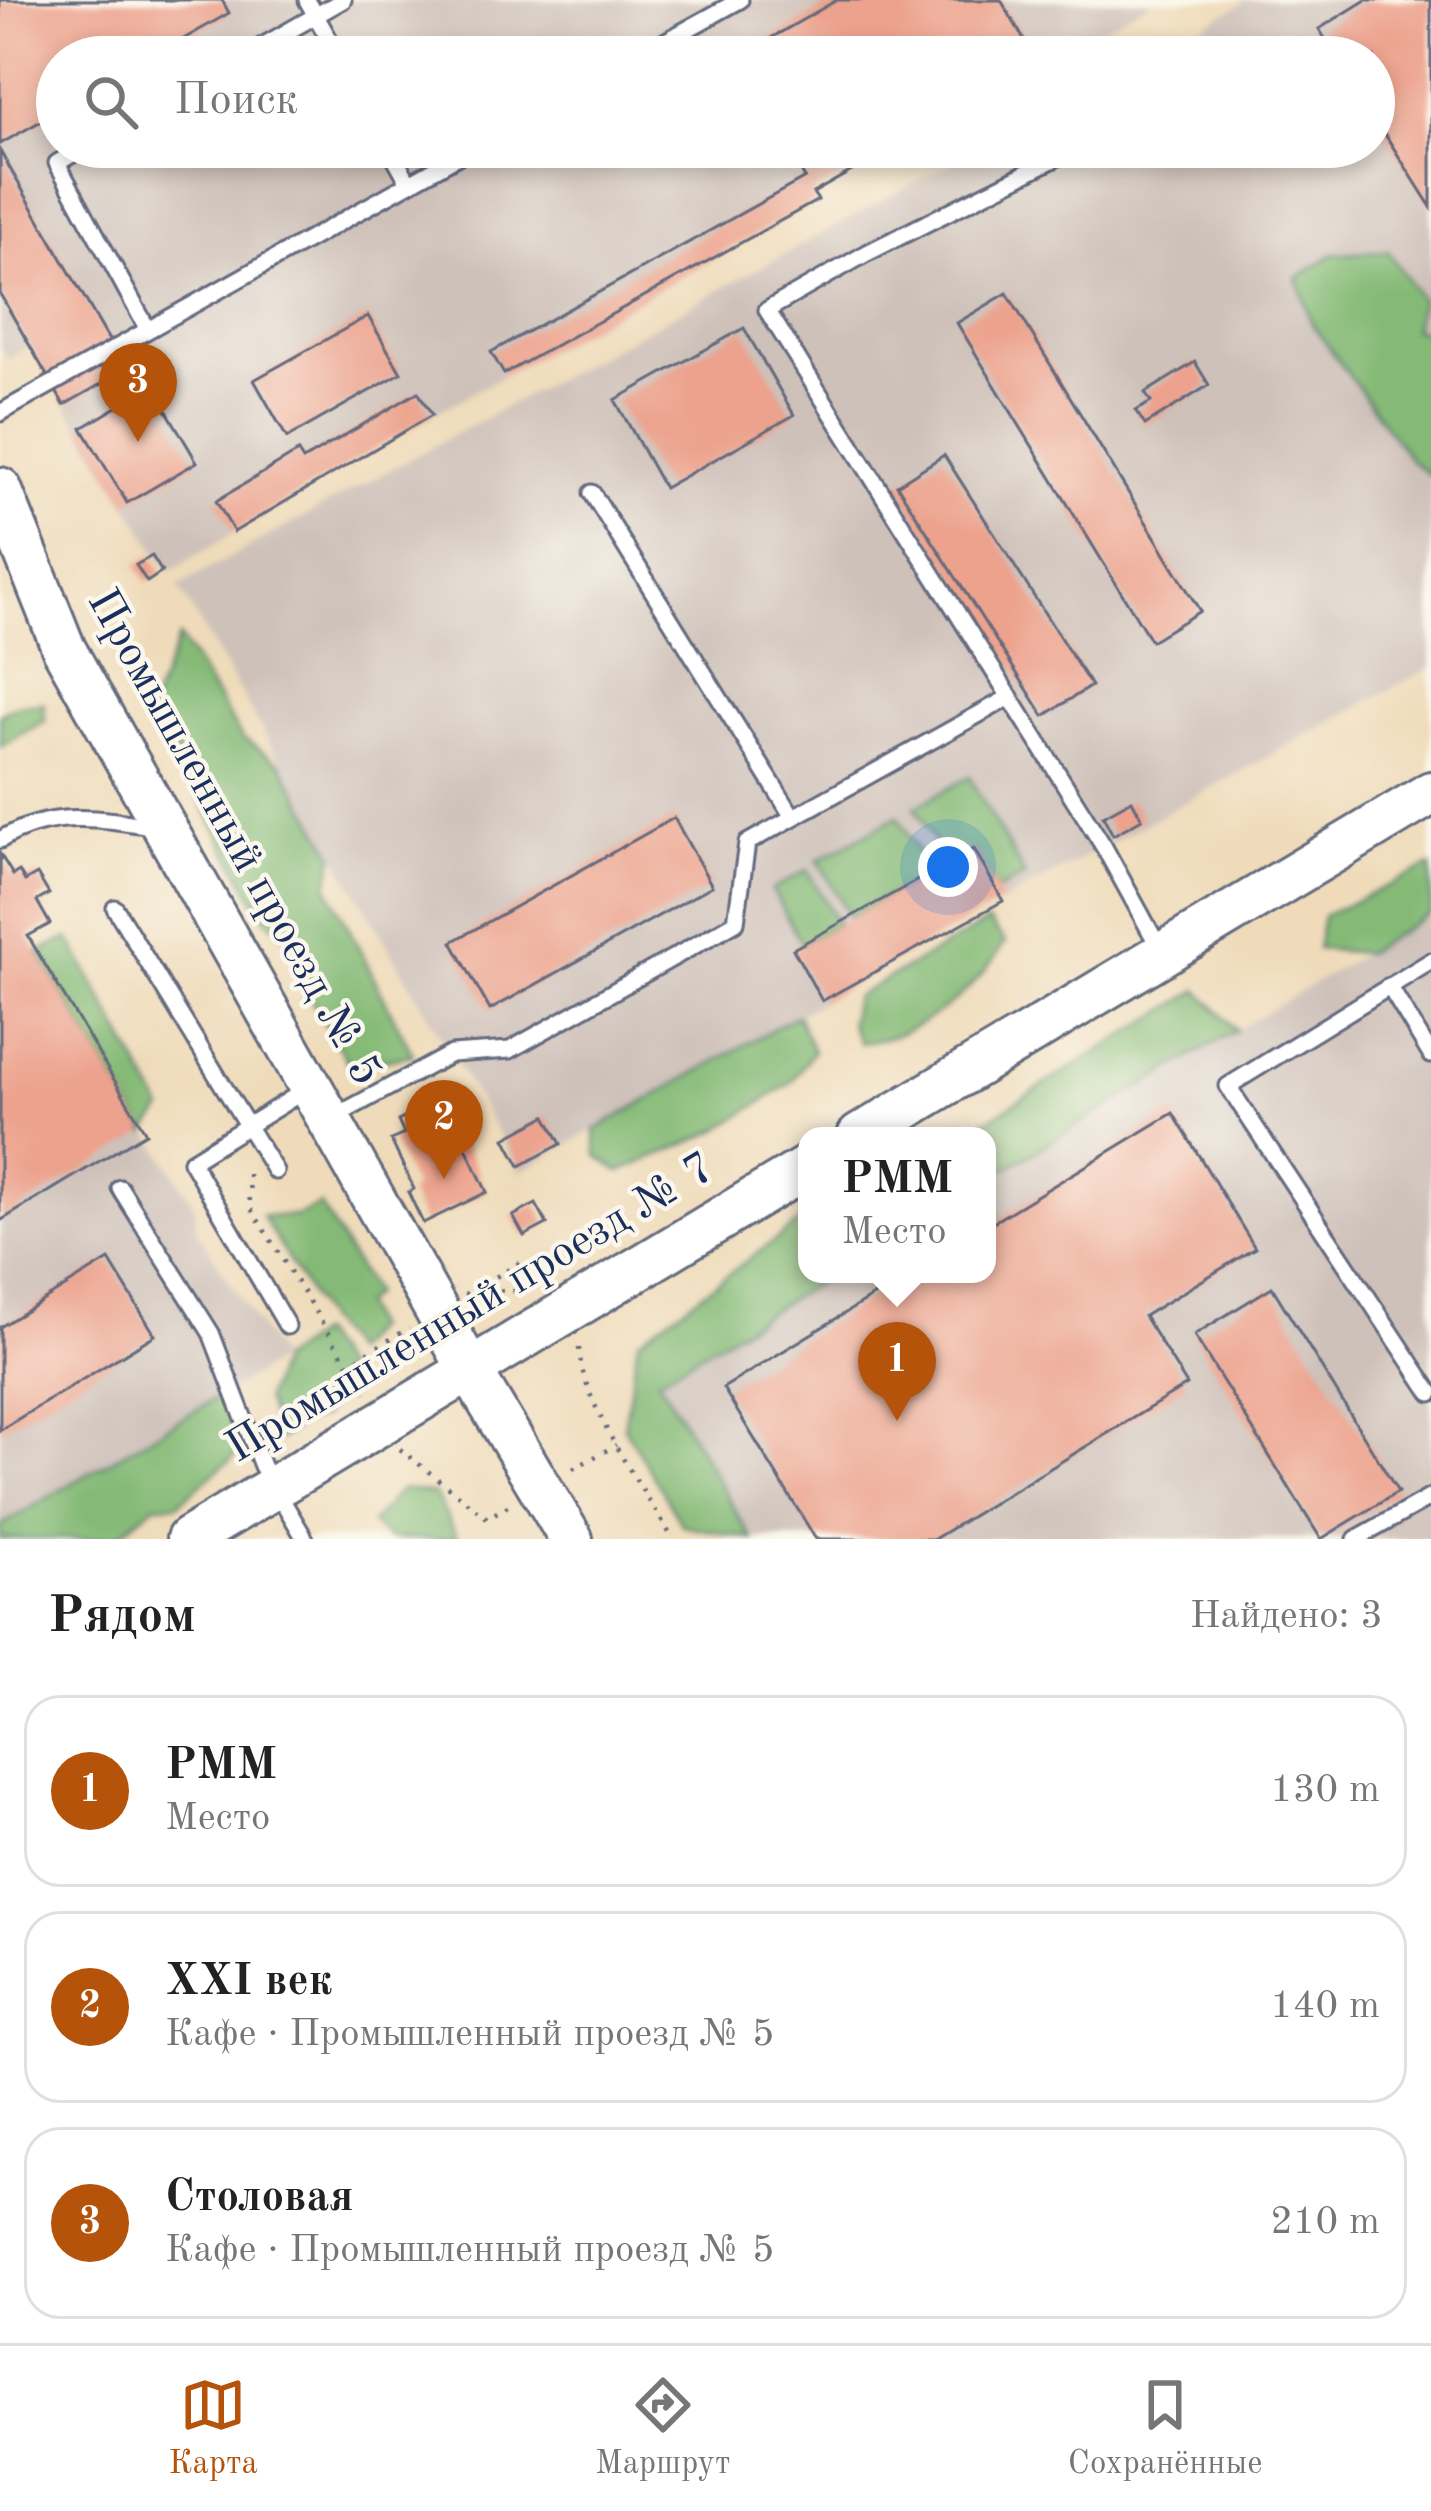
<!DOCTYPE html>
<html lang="ru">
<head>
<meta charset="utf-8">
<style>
	:root { --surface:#fff; --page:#f2f2f2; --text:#222; --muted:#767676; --line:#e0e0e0; --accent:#b45309 }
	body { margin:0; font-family:"Old Standard TT",serif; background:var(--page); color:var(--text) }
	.you { position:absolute; left:948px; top:867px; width:42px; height:42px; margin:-30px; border:9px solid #fff; border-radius:50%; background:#1a73e8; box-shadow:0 0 0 18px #1a73e833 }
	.badge { display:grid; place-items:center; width:78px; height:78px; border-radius:50%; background:var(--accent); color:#fff; font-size:39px; font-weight:700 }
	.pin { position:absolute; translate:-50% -99px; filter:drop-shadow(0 3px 6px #0008) }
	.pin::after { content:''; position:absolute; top:63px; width:42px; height:36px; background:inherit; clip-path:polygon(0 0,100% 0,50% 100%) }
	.popup { position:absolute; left:798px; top:1127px; width:198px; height:156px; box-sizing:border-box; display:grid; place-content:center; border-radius:24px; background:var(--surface); filter:drop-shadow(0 3px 9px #0005); font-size:39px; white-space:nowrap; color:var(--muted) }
	.popup b { font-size:45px; color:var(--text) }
	.popup::after { content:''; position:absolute; left:50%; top:100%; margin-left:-24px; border:24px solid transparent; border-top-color:var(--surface) }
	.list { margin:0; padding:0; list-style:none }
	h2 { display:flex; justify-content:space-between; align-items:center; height:156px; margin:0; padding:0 48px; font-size:51px }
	h2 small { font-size:39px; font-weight:400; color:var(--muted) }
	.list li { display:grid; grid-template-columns:78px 1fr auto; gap:36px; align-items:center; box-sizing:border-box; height:192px; margin:0 24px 24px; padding:0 24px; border:3px solid var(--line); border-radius:36px }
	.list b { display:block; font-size:45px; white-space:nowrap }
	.list p { margin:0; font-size:39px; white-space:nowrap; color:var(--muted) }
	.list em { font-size:39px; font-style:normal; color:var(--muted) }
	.icon { flex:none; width:66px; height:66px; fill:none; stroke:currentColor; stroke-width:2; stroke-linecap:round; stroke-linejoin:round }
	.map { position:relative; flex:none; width:1431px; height:1539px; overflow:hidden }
	.search { position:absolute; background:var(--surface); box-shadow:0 6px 18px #0003; left:36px; right:36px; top:36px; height:132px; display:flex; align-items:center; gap:30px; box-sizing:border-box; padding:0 42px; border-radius:66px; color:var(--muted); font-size:45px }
	.sheet { height:804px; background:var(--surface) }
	nav { display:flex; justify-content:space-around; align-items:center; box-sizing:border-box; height:168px; border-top:3px solid var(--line); background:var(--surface); font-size:33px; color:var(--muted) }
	nav a { display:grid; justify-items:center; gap:6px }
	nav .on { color:var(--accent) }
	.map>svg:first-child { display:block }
	.industrial { fill:#cec1b9 }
	.forest { fill:#84ba76; stroke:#50746a; stroke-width:3 }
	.building { fill:#eca28d }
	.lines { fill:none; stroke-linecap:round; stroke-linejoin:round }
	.lane-casing { stroke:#656b7e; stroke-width:21 }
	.secondary-casing { stroke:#656b7e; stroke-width:48 }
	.path { stroke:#656b7e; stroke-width:4.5; stroke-dasharray:3 9; stroke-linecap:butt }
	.lane { stroke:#fff; stroke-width:15 }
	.secondary { stroke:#fff; stroke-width:42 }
	.labels { text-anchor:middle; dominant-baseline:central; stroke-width:9; stroke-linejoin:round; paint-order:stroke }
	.street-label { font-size:45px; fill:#1b2f5e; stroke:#fbf7ec }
</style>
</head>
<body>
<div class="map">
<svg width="1431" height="1539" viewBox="0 0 1431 1539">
	<rect width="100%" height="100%" fill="#fbf7ec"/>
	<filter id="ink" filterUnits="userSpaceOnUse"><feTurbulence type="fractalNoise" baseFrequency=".00833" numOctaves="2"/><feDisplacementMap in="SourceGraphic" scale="24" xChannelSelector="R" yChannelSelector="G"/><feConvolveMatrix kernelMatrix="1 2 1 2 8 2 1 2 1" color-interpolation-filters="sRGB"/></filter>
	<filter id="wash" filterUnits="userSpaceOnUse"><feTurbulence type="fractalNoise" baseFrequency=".004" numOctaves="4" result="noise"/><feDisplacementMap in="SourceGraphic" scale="48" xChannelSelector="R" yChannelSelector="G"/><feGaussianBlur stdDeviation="2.7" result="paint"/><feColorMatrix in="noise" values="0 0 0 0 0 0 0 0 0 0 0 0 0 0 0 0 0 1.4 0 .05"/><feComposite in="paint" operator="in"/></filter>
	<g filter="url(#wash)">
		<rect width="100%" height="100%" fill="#efdbba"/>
		<g class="industrial">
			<polygon points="0,0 1153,0 1052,57 57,57 57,147 894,147 814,192 818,200 432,415 169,572 30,346 8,359 0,345"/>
			<polygon points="1243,0 1431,0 1431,667 797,1015 520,1172 178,586 980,147 1374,147 1374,57 1146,57 1244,3"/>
			<polygon points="0,854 12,874 19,871 25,881 37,874 49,894 37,901 50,924 29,937 194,1205 196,1229 280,1360 0,1526"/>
			<polygon points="1431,913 1431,1539 752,1539 658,1379 831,1274 987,1274 987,1180"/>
		</g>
		<g class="forest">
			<polygon points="1388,251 1421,300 1413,329 1431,332 1431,476 1411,461 1312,324 1297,278 1332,255"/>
			<polygon points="179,637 242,738 281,764 334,854 328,887 413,1055 350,1066 300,981 295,946 263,915 150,708"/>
			<polygon points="44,703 45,721 0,747 0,714 17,705"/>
			<polygon points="969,777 1025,876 997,891 974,849 947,864 915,807"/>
			<polygon points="898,816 930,873 850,917 818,860"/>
			<polygon points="1431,866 1431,913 1365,953 1317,949 1323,916"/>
			<polygon points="807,870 838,924 802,944 772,890"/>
			<path d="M988 922 1005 942C976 991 918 1038 859 1043L850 1023 855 997Z"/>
			<polygon points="69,938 163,1110 146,1133 38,952"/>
			<polygon points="1199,990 1236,1030 987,1180 987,1136 961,1136"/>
			<polygon points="797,1015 813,1051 791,1083 717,1131 620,1172 597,1155 595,1130"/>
			<polygon points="320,1205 373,1294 362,1305 372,1328 351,1352 325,1321 262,1216 297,1216"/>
			<polygon points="807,1217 807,1274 831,1274 658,1379 752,1539 682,1525 624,1427 638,1340"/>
			<polygon points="318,1333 343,1370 323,1417 303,1423 279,1440 265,1399 280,1360"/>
			<polygon points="226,1392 236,1455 177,1504 155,1505 114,1539 0,1539 0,1526"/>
			<polygon points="401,1489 435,1494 458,1539 389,1539 371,1523"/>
		</g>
		<g id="blocks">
			<g class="building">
				<polygon points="0,0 222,0 229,13 152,57 57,57 57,112 0,144"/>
				<polygon points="837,0 1001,0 1034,57 738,57"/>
				<polygon points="1366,0 1431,0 1431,207 1374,117 1374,57 1337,57 1319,29"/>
				<polygon points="787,147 894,147 813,193 818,200 504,374 491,352 805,178"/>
				<polygon points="0,151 126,370 64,405 0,294"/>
				<polygon points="1007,293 1200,611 1151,641 957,323"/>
				<polygon points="368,316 401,373 287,438 254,380"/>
				<polygon points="744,328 794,415 664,488 615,400"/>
				<polygon points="1195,362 1209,385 1145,425 1136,411 1151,402 1145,393"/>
				<polygon points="152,386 197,462 127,503 82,428"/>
				<polygon points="418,392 432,415 234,532 216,501 298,452 303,460"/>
				<polygon points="944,455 1091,686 1044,716 897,485"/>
				<polygon points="152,556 162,572 147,582 136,565"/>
				<polygon points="1132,800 1142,819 1113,835 1103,816"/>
				<polygon points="674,818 712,886 490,1010 452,942"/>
				<polygon points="974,849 1003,901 822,1001 793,949"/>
				<polygon points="0,854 13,875 19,871 25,881 37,874 49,894 37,901 50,924 28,936 146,1133 0,1221"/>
				<polygon points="443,1099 487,1192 423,1223 408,1192 414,1189 391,1140 404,1134 398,1121"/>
				<polygon points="1173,1113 1255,1248 1144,1316 1187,1385 934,1539 816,1539 723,1388 909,1274 987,1274 987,1226"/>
				<polygon points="546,1116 561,1144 520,1166 505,1138"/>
				<polygon points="536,1204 547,1224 524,1236 513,1216"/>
				<polygon points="109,1260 155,1335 0,1430 0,1327"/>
				<polygon points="1272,1287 1398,1492 1321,1539 1194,1335"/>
			</g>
		</g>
	</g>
	<g filter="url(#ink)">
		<use href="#blocks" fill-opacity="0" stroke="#656b7e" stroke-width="3"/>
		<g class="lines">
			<defs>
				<g id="lane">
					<polyline points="307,0 339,57"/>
					<polyline points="243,57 343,0"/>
					<polyline points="637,57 740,0"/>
					<polyline points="85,147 57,163 147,328"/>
					<polyline points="389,147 409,183"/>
					<polyline points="1078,147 867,253 767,310 1104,847 1161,951"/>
					<polyline points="0,413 474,147"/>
					<polyline points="592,493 793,817"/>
					<path d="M0 840C50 809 101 818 156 827"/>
					<polyline points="115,908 275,1171"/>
					<polyline points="1431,961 1228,1086 1431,1393"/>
					<polyline points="1389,986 1431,1055"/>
					<polyline points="330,1119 451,1054 510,1050 736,922 747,843 1010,697"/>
					<polyline points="120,1188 211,1333 262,1466 305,1539"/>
					<polyline points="287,1326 191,1161 307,1089"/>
					<polyline points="1356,1539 1431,1497"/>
				</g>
				<g id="secondary">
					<polyline points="0,489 64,649 470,1370 571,1539"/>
					<polyline points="859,1136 1431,793"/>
					<polyline points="188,1539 807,1167"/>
				</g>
			</defs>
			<use href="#lane" class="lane-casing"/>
			<use href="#secondary" class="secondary-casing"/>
			<g class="path">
				<polyline points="249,1174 250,1207 366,1393"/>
				<polyline points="476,1289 530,1292"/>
				<polyline points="465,1295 526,1259"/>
				<path d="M579 1348C581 1403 644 1491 673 1539"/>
				<polyline points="347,1365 409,1328"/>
				<polyline points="400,1449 487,1518 511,1504"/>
				<polyline points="573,1469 616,1445"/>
			</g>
			<use href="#lane" class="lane"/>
			<use href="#secondary" class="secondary"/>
		</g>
	</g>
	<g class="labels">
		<g class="street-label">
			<text transform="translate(233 838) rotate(61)">Промышленный проезд № 5</text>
			<text transform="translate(471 1309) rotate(-31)">Промышленный проезд № 7</text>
		</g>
	</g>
</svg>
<div class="you"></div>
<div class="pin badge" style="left:897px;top:1421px">1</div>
<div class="popup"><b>РММ</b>Место</div>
<div class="pin badge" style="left:444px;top:1179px">2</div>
<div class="pin badge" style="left:138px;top:442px">3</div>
<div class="search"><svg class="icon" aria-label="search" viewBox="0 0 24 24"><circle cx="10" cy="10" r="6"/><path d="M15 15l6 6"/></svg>Поиск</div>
</div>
<section class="sheet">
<h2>Рядом<small>Найдено: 3</small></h2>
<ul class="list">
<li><span class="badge">1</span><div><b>РММ</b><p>Место</p></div><em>130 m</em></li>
<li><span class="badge">2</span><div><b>XXI век</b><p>Кафе · Промышленный проезд № 5</p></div><em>140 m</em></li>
<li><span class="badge">3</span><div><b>Столовая</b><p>Кафе · Промышленный проезд № 5</p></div><em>210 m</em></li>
</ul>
</section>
<nav>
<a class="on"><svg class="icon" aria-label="map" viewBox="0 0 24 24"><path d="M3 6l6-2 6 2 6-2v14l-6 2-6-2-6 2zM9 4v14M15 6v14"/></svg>Карта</a>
<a><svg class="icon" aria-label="directions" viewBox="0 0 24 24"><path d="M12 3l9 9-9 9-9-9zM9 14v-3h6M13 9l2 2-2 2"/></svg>Маршрут</a>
<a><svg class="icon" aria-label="saved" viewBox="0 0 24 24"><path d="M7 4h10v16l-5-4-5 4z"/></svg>Сохранённые</a>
</nav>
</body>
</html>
